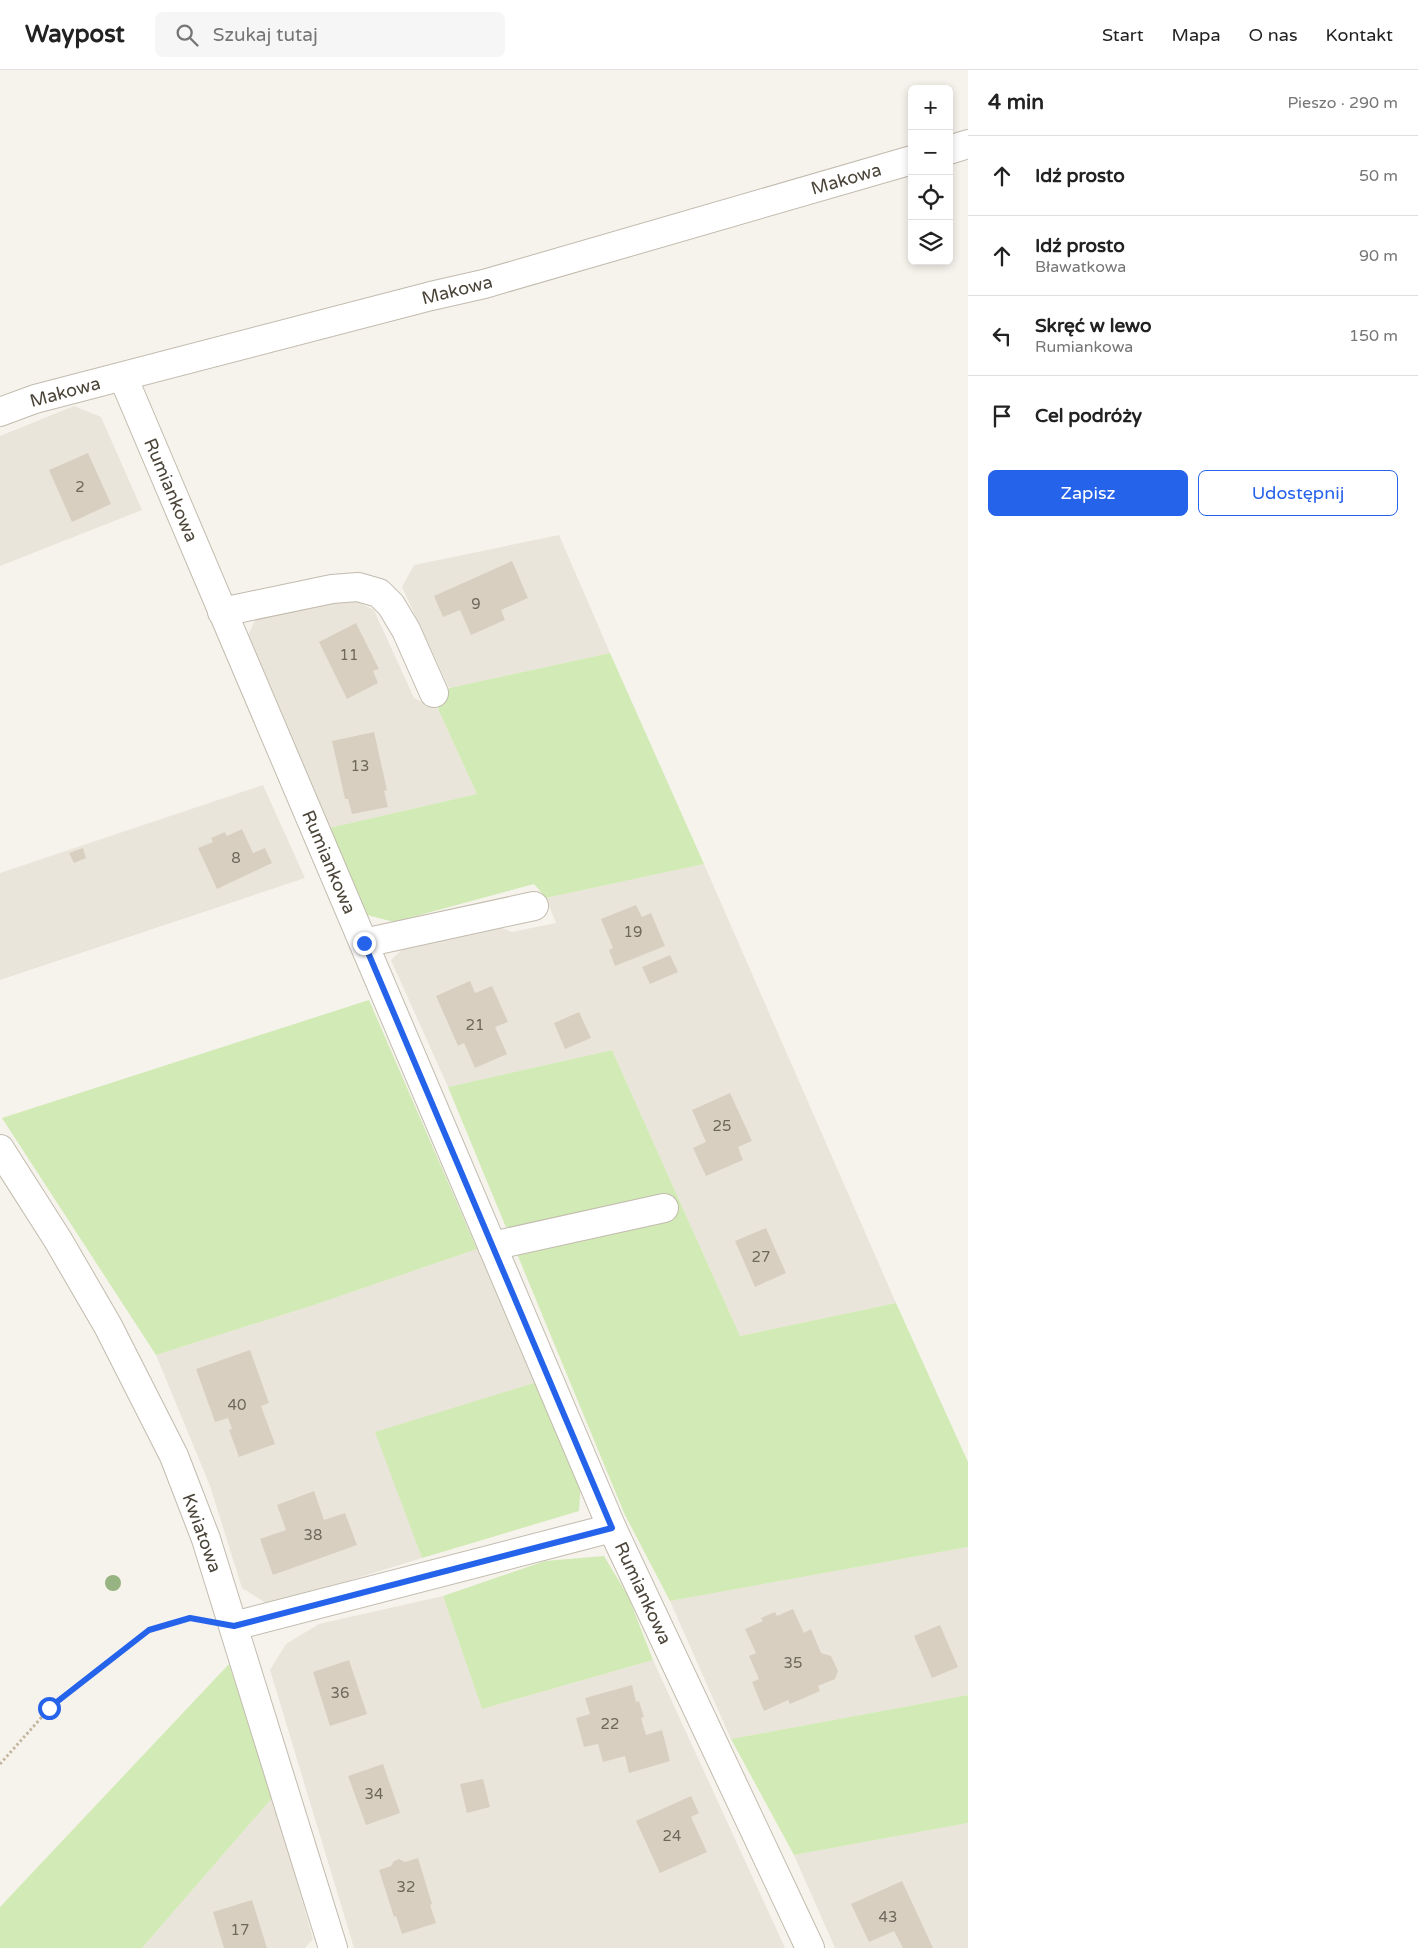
<!DOCTYPE html>
<html lang="pl">
<head>
<meta charset="utf-8">
<style>
	:root { --surface:#fff; --page:#f6f6f6; --text:#222; --muted:#767676; --line:#e0e0e0; --accent:#2563eb }
	body { margin:0; font-family:"Varela Round",sans-serif; background:var(--page); color:var(--text) }
	.controls { position:absolute; right:15px; top:15px; display:grid; overflow:hidden; border-radius:8px; box-shadow:0 2px 8px #0003 }
	.controls button { width:45px; height:45px; display:grid; place-items:center; padding:0; border:0; border-bottom:1px solid var(--line); background:var(--surface); color:var(--text); font:25px sans-serif }
	.stop { position:absolute; width:15px; height:15px; margin:-11px; border:4px solid #2563eb; border-radius:50%; background:#fff }
	.stop.end { background:#2563eb; border-color:#fff; box-shadow:0 1px 5px #0008 }
	.list { margin:0; padding:0; list-style:none }
	h2 { display:flex; justify-content:space-between; align-items:center; height:65px; margin:0; padding:0 20px; font-size:21px }
	h2 small { font-size:16px; font-weight:400; color:var(--muted) }
	.list li { display:grid; grid-template-columns:32px 1fr auto; gap:15px; align-items:center; box-sizing:border-box; height:80px; padding:0 20px; border-top:1px solid var(--line) }
	.list b { display:block; font-size:19px; white-space:nowrap }
	.list p { margin:0; font-size:16px; white-space:nowrap; color:var(--muted) }
	.list em { font-size:16px; font-style:normal; color:var(--muted) }
	.actions { display:flex; gap:10px; padding:15px 20px }
	.actions a { flex:1; padding:11px 0; border:1px solid var(--accent); border-radius:8px; text-align:center; font-size:18px; color:var(--accent) }
	.actions .main { background:var(--accent); color:#fff }
	.icon { flex:none; width:28px; height:28px; fill:none; stroke:currentColor; stroke-width:2; stroke-linecap:round; stroke-linejoin:round }
	.map { position:relative; flex:none; width:968px; height:1878px; overflow:hidden }
	header { display:flex; align-items:center; gap:30px; box-sizing:border-box; height:70px; padding:0 25px; background:var(--surface); border-bottom:1px solid var(--line) }
	header strong { font-size:24px }
	nav { display:flex; gap:28px; margin-inline-start:auto; font-size:18px }
	.search { width:350px; height:45px; background:var(--page); display:flex; align-items:center; gap:12px; box-sizing:border-box; padding:0 18px; border-radius:8px; color:var(--muted); font-size:19px }
	main { display:flex }
	aside { flex:1; background:var(--surface) }
	.map>svg:first-child { display:block }
	.residential { fill:#eae5da }
	.green { fill:#d2eab5 }
	.building { fill:#d8cfc1 }
	.lines { fill:none; stroke-linecap:round; stroke-linejoin:round }
	.minor-casing { stroke:#c2bbae; stroke-width:30 }
	.path { stroke:#c4b79f; stroke-width:3; stroke-dasharray:2.5 2.5; stroke-linecap:butt }
	.minor { stroke:#fff; stroke-width:28 }
	.tree { fill:#97b381 }
	.route { stroke:#2563eb; stroke-width:6 }
	.labels { text-anchor:middle; dominant-baseline:central; stroke-width:4; stroke-linejoin:round; paint-order:stroke }
	.number-label { font-size:15px; fill:#6e675b }
	.street-label { font-size:18px; fill:#4b4439; stroke:#fff }
</style>
</head>
<body>
<header>
<strong>Waypost</strong>
<div class="search"><svg class="icon" aria-label="search" viewBox="0 0 24 24"><circle cx="10" cy="10" r="6"/><path d="M15 15l6 6"/></svg>Szukaj tutaj</div>
<nav><a>Start</a><a>Mapa</a><a>O nas</a><a>Kontakt</a></nav>
</header>
<main>
<div class="map">
<svg width="968" height="1878" viewBox="0 0 968 1878">
	<rect width="100%" height="100%" fill="#f6f3ec"/>
	<g class="residential">
		<polygon points="74,336 101,347 142,440 0,496 0,366"/>
		<polygon points="559,465 610,583 449,618 402,517 414,495"/>
		<polygon points="351,528 374,540 414,628 438,639 477,724 329,758 247,568 256,548"/>
		<polygon points="263,715 305,808 0,910 0,803"/>
		<polygon points="704,794 896,1233 740,1266 612,980 448,1017 391,890 408,874 498,856 512,862 556,853 546,828"/>
		<polygon points="477,1179 537,1312 376,1362 422,1488 269,1535 242,1518 210,1416 156,1285 314,1235"/>
		<polygon points="968,1477 968,1625 731,1669 670,1531"/>
		<polygon points="443,1526 482,1639 653,1590 785,1878 354,1878 270,1600 286,1574 319,1554"/>
		<polygon points="273,1727 313,1869 305,1878 142,1878"/>
		<polygon points="968,1753 968,1878 835,1878 794,1785"/>
	</g>
	<g class="green">
		<polygon points="610,583 704,794 546,828 534,814 394,852 367,845 329,758 477,724 438,639 449,618"/>
		<polygon points="369,930 477,1179 314,1235 156,1285 2,1048"/>
		<polygon points="612,980 740,1266 896,1233 968,1392 968,1477 670,1531 625,1445 448,1017"/>
		<polygon points="537,1312 581,1410 579,1441 422,1488 375,1362"/>
		<polygon points="604,1486 628,1526 653,1590 482,1639 443,1526 545,1491"/>
		<polygon points="229,1594 273,1727 142,1878 0,1878 0,1837"/>
		<polygon points="968,1625 968,1753 794,1785 731,1669"/>
	</g>
	<g class="building">
		<polygon points="88,383 111,434 72,452 49,400"/>
		<polygon points="512,491 528,528 501,540 505,550 471,565 460,540 443,547 434,526"/>
		<polygon points="356,553 379,599 373,601 378,613 347,629 319,572"/>
		<polygon points="374,662 387,720 384,721 388,737 352,744 348,729 345,729 332,671"/>
		<polygon points="242,759 253,783 265,778 272,793 217,819 198,778 213,772 211,768 225,762 227,766"/>
		<polygon points="83,778 86,788 74,793 69,783"/>
		<polygon points="636,835 642,847 651,843 665,876 615,896 609,880 613,878 601,849"/>
		<polygon points="670,885 678,902 650,914 642,897"/>
		<polygon points="470,911 475,923 492,916 508,952 495,957 507,984 475,998 464,973 458,976 436,926"/>
		<polygon points="579,942 591,968 565,979 554,953"/>
		<polygon points="730,1023 752,1071 738,1077 743,1090 706,1106 693,1078 706,1072 692,1040"/>
		<polygon points="766,1158 786,1203 755,1217 735,1171"/>
		<polygon points="250,1280 269,1333 261,1336 275,1374 239,1387 229,1360 232,1359 228,1348 215,1352 196,1299"/>
		<polygon points="314,1421 324,1450 345,1443 357,1475 273,1505 260,1469 286,1460 277,1435"/>
		<polygon points="793,1539 804,1563 811,1559 821,1583 831,1586 838,1601 835,1609 818,1616 820,1621 790,1634 788,1630 764,1641 752,1612 759,1609 749,1586 756,1583 745,1559 763,1551 761,1548 775,1542 777,1546"/>
		<polygon points="940,1555 958,1597 932,1608 914,1566"/>
		<polygon points="349,1590 367,1644 330,1656 313,1602"/>
		<polygon points="632,1615 636,1632 639,1631 644,1647 641,1648 646,1665 662,1660 670,1691 629,1703 625,1686 603,1692 598,1674 584,1677 576,1648 590,1644 585,1628"/>
		<polygon points="383,1694 400,1743 366,1755 348,1706"/>
		<polygon points="483,1709 490,1737 467,1743 460,1714"/>
		<polygon points="691,1726 699,1743 691,1747 707,1782 660,1803 636,1751"/>
		<polygon points="418,1788 432,1834 430,1835 436,1853 402,1864 396,1846 394,1847 379,1800 391,1796 394,1791 399,1789 405,1792"/>
		<polygon points="902,1811 933,1878 903,1878 894,1861 869,1872 851,1834"/>
		<polygon points="252,1830 267,1878 224,1878 213,1842"/>
	</g>
	<g class="lines">
		<defs>
			<g id="minor">
				<polyline points="949,80 968,74"/>
				<polyline points="123,307 612,1458 810,1878"/>
				<polyline points="0,342 35,329 431,226 484,214 912,90"/>
				<polyline points="222,542 332,519 358,517 379,523 391,535 406,560 434,623"/>
				<polyline points="364,873 534,836"/>
				<polyline points="0,1079 58,1170 108,1256 174,1386 206,1469 333,1878"/>
				<polyline points="492,1176 664,1138"/>
				<polyline points="234,1556 612,1458"/>
			</g>
		</defs>
		<use href="#minor" class="minor-casing"/>
		<polyline class="path" points="0,1694 49,1639 149,1560 190,1548 201,1550"/>
		<use href="#minor" class="minor"/>
	</g>
	<circle class="tree" cx="113" cy="1513" r="8"/>
	<g class="lines">
		<polyline class="route" points="49,1638 149,1560 190,1548 234,1556 612,1458 364,873"/>
	</g>
	<g class="labels">
		<g class="number-label">
			<text x="80" y="417">2</text>
			<text x="476" y="534">9</text>
			<text x="349" y="585">11</text>
			<text x="360" y="696">13</text>
			<text x="236" y="788">8</text>
			<text x="633" y="862">19</text>
			<text x="475" y="955">21</text>
			<text x="722" y="1056">25</text>
			<text x="761" y="1187">27</text>
			<text x="237" y="1335">40</text>
			<text x="313" y="1465">38</text>
			<text x="793" y="1593">35</text>
			<text x="340" y="1623">36</text>
			<text x="610" y="1654">22</text>
			<text x="374" y="1724">34</text>
			<text x="672" y="1766">24</text>
			<text x="406" y="1817">32</text>
			<text x="888" y="1847">43</text>
			<text x="240" y="1860">17</text>
		</g>
		<g class="street-label">
			<text transform="translate(846 109) rotate(-16)">Makowa</text>
			<text transform="translate(457 220) rotate(-14)">Makowa</text>
			<text transform="translate(65 322) rotate(-15)">Makowa</text>
			<text transform="translate(171 420) rotate(67)">Rumiankowa</text>
			<text transform="translate(329 792) rotate(67)">Rumiankowa</text>
			<text transform="translate(202 1463) rotate(70)">Kwiatowa</text>
			<text transform="translate(643 1523) rotate(65)">Rumiankowa</text>
		</g>
	</g>
</svg>
<div class="controls">
<button>+</button>
<button>−</button>
<button><svg class="icon" aria-label="locate" viewBox="0 0 24 24"><circle cx="12" cy="12" r="6"/><path d="M12 2v4M12 18v4M2 12h4M18 12h4"/></svg></button>
<button><svg class="icon" aria-label="layers" viewBox="0 0 24 24"><path d="M12 4l9 5-9 5-9-5zM3 14l9 5 9-5"/></svg></button>
</div>
<div class="stop" style="left:49px;top:1638px"></div>
<div class="stop end" style="left:364px;top:873px"></div>
</div>
<aside>
<h2>4 min<small>Pieszo · 290 m</small></h2>
<ul class="list">
<li><svg class="icon" aria-label="ahead" viewBox="0 0 24 24"><path d="M12 20V5M6 11l6-6 6 6"/></svg><div><b>Idź prosto</b></div><em>50 m</em></li>
<li><svg class="icon" aria-label="ahead" viewBox="0 0 24 24"><path d="M12 20V5M6 11l6-6 6 6"/></svg><div><b>Idź prosto</b><p>Bławatkowa</p></div><em>90 m</em></li>
<li><svg class="icon" aria-label="left" viewBox="0 0 24 24"><path d="M17 20v-9H6M10 6l-5 5 5 5"/></svg><div><b>Skręć w lewo</b><p>Rumiankowa</p></div><em>150 m</em></li>
<li><svg class="icon" aria-label="arrive" viewBox="0 0 24 24"><path d="M6 21V4h12l-3 4 3 4H6"/></svg><div><b>Cel podróży</b></div></li>
</ul>
<div class="actions"><a class="main">Zapisz</a><a>Udostępnij</a></div>
</aside>
</main>
</body>
</html>
